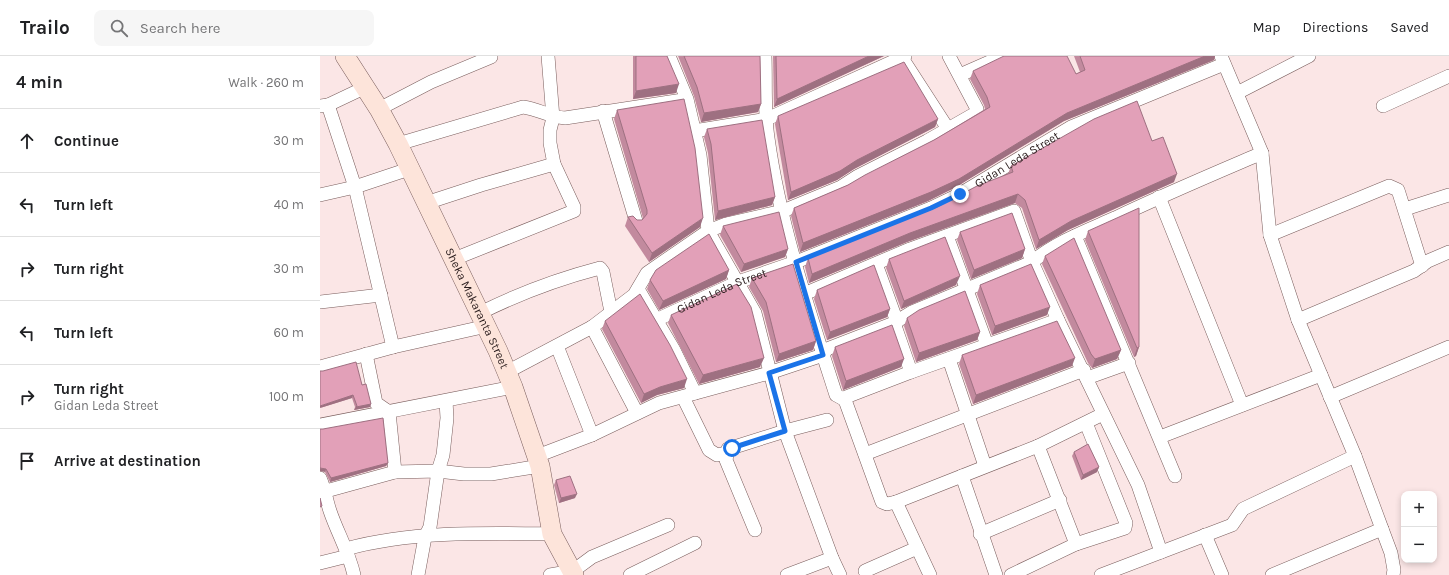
<!DOCTYPE html>
<html lang="en">
<head>
<meta charset="utf-8">
<style>
	:root { --surface:#fff; --page:#f6f6f6; --text:#202124; --muted:#757577; --line:#e0e0e0 }
	body { margin:0; font-family:Karla,sans-serif; background:var(--page); color:var(--text) }
	.controls { position:absolute; right:12px; bottom:12px; display:grid; overflow:hidden; border-radius:8px; box-shadow:0 2px 6px #0003 }
	.controls button { width:36px; height:36px; display:grid; place-items:center; padding:0; border:0; border-bottom:1px solid var(--line); background:var(--surface); color:var(--text); font:20px sans-serif }
	.stop { position:absolute; width:12px; height:12px; margin:-9px; border:3px solid #1a73e8; border-radius:50%; background:#fff }
	.stop.end { background:#1a73e8; border-color:#fff; box-shadow:0 1px 4px #0008 }
	.list { margin:0; padding:0; list-style:none }
	h2 { display:flex; justify-content:space-between; align-items:center; height:52px; margin:0; padding:0 16px; font-size:17px }
	h2 small { font-size:13px; font-weight:400; color:var(--muted) }
	.list li { display:grid; grid-template-columns:26px 1fr auto; gap:12px; align-items:center; box-sizing:border-box; height:64px; padding:0 16px; border-top:1px solid var(--line) }
	.list b { display:block; font-size:15px; white-space:nowrap }
	.list p { margin:0; font-size:13px; white-space:nowrap; color:var(--muted) }
	.list em { font-size:13px; font-style:normal; color:var(--muted) }
	.icon { flex:none; width:22px; height:22px; fill:none; stroke:currentColor; stroke-width:2; stroke-linecap:round; stroke-linejoin:round }
	.map { position:relative; flex:none; width:1129px; height:519px; overflow:hidden }
	header { display:flex; align-items:center; gap:24px; box-sizing:border-box; height:56px; padding:0 20px; background:var(--surface); border-bottom:1px solid var(--line) }
	header strong { font-size:19px }
	nav { display:flex; gap:22px; margin-inline-start:auto; font-size:14px }
	.search { width:280px; height:36px; background:var(--page); display:flex; align-items:center; gap:10px; box-sizing:border-box; padding:0 14px; border-radius:8px; color:var(--muted); font-size:15px }
	main { display:flex }
	aside { flex:1; background:var(--surface) }
	.map>svg:first-child { display:block }
	.lines { fill:none; stroke-linecap:round; stroke-linejoin:round }
	.street-casing { stroke:#795d5c; stroke-width:14 }
	.secondary-casing { stroke:#795d5c; stroke-width:20 }
	.street { stroke:#fff; stroke-width:13 }
	.secondary { stroke:#fde4da; stroke-width:19 }
	.wall { fill:#c28a9e }
	.shaded-wall { fill:#9e7081 }
	.building { fill:#e2a0b8; stroke:#9e7081 }
	.route { stroke:#1a73e8; stroke-width:5 }
	.labels { text-anchor:middle; dominant-baseline:central; stroke-width:3.5; stroke-linejoin:round; paint-order:stroke }
	.street-label { font-size:12px; fill:#2b1e1e; stroke:#fff }
</style>
</head>
<body>
<header>
<strong>Trailo</strong>
<div class="search"><svg class="icon" aria-label="search" viewBox="0 0 24 24"><circle cx="10" cy="10" r="6"/><path d="M15 15l6 6"/></svg>Search here</div>
<nav><a>Map</a><a>Directions</a><a>Saved</a></nav>
</header>
<main>
<aside>
<h2>4 min<small>Walk · 260 m</small></h2>
<ul class="list">
<li><svg class="icon" aria-label="ahead" viewBox="0 0 24 24"><path d="M12 20V5M6 11l6-6 6 6"/></svg><div><b>Continue</b></div><em>30 m</em></li>
<li><svg class="icon" aria-label="left" viewBox="0 0 24 24"><path d="M17 20v-9H6M10 6l-5 5 5 5"/></svg><div><b>Turn left</b></div><em>40 m</em></li>
<li><svg class="icon" aria-label="right" viewBox="0 0 24 24"><path d="M7 20v-9h11M14 6l5 5-5 5"/></svg><div><b>Turn right</b></div><em>30 m</em></li>
<li><svg class="icon" aria-label="left" viewBox="0 0 24 24"><path d="M17 20v-9H6M10 6l-5 5 5 5"/></svg><div><b>Turn left</b></div><em>60 m</em></li>
<li><svg class="icon" aria-label="right" viewBox="0 0 24 24"><path d="M7 20v-9h11M14 6l5 5-5 5"/></svg><div><b>Turn right</b><p>Gidan Leda Street</p></div><em>100 m</em></li>
<li><svg class="icon" aria-label="arrive" viewBox="0 0 24 24"><path d="M6 21V4h12l-3 4 3 4H6"/></svg><div><b>Arrive at destination</b></div></li>
</ul>
</aside>
<div class="map">
<svg width="1129" height="519" viewBox="0 0 1129 519">
	<rect width="100%" height="100%" fill="#fbe6e6"/>
	<g class="lines">
		<defs>
			<g id="street">
				<polyline points="349,0 367,43 380,99 388,175 435,257 465,375 512,502 520,519"/>
				<path d="M445 0C446 27 444 55 448 82 460 169 489 255 516 339L525 344"/>
				<polyline points="901,0 942,97 950,179 978,264 1035,400 1062,473 1071,497 1074,514 1073,519"/>
				<polyline points="582,2 628,73"/>
				<polyline points="640,19 683,0"/>
				<polyline points="917,37 989,0"/>
				<polyline points="8,49 35,131 73,291"/>
				<polyline points="0,50 8,49 46,31"/>
				<polyline points="1063,50 1129,20"/>
				<polyline points="59,53 111,26 171,1"/>
				<polyline points="283,55 316,165"/>
				<polyline points="374,75 447,63 585,0"/>
				<path d="M78 88 203 51C219 53 229 61 245 62L363 44"/>
				<polyline points="0,139 35,131 89,113"/>
				<polyline points="839,141 922,349"/>
				<polyline points="106,147 161,129 234,108"/>
				<polyline points="1085,153 1129,139"/>
				<polyline points="950,179 1069,130 1078,134 1102,210"/>
				<polyline points="627,180 667,289"/>
				<polyline points="755,180 855,420"/>
				<polyline points="134,203 254,155 254,151 234,108 230,87 230,74 233,62 228,0"/>
				<polyline points="556,208 577,266"/>
				<polyline points="318,233 354,294 375,337"/>
				<polyline points="484,238 590,193 694,155 712,206 738,264 818,429 841,496"/>
				<polyline points="0,246 61,239"/>
				<path d="M160 257C198 238 238 223 280 212L283 216 291 256"/>
				<path id="s1" d="M336 264 418 226 476 206 611 152 640 138 751 71 904 8"/>
				<polyline points="738,264 591,316 526,341 525,344 562,446 567,448 576,446 718,390 783,358"/>
				<polyline points="978,264 1094,215 1108,205 1129,196"/>
				<polyline points="574,267 591,316"/>
				<polyline points="272,271 317,357"/>
				<polyline points="237,290 272,379"/>
				<polyline points="46,298 56,347 69,356 75,416"/>
				<polyline points="629,303 665,410"/>
				<polyline points="0,311 73,291 167,270"/>
				<polyline points="187,316 272,271 314,239 327,217 388,175 406,168 463,155 521,131 538,120 607,85 656,57 657,53 629,0"/>
				<polyline points="767,322 809,307"/>
				<polyline points="363,341 389,394 397,399 406,397"/>
				<polyline points="1010,341 1129,291"/>
				<polyline points="0,369 193,331"/>
				<polyline points="840,381 1001,319"/>
				<polyline points="718,390 756,488"/>
				<polyline points="545,398 764,314"/>
				<path d="M217 400 272 379 339 347 449 317 503 299 507 293 574 267 592 256 712 206C736 186 766 175 795 162 843 139 893 118 942 97"/>
				<polyline points="642,420 676,519"/>
				<path d="M0 422C5 433 6 443 10 455 17 476 29 496 34 519"/>
				<polyline points="6,435 75,416 118,415 144,418 171,418 220,410"/>
				<polyline points="576,446 610,519"/>
				<polyline points="435,474 406,404 408,393 465,375 507,364"/>
				<polyline points="660,478 740,444"/>
				<polyline points="885,479 902,519"/>
				<path d="M26 493C90 475 166 477 232 478"/>
				<polyline points="0,507 28,500"/>
				<polyline points="545,515 597,492"/>
				<polyline points="98,519 105,481 110,471 118,415 123,399 127,362 126,345"/>
				<polyline points="230,519 253,515 272,501 348,469"/>
				<polyline points="310,519 375,487"/>
				<polyline points="467,519 512,502"/>
				<polyline points="691,519 756,488 805,472 806,467 766,367"/>
				<polyline points="781,519 912,469 923,453 1035,400"/>
				<polyline points="952,519 1062,473"/>
			</g>
			<g id="secondary">
				<path id="s2" d="M25 0 59 53 78 88 178 295 193 331 220 410 232 478 254 519"/>
			</g>
		</defs>
		<use href="#street" class="street-casing"/>
		<use href="#secondary" class="secondary-casing"/>
		<use href="#street" class="street"/>
		<use href="#secondary" class="secondary"/>
	</g>
	<g class="wall">
		<polygon points="313,0 347,0 356,37 313,43"/>
		<polygon points="358,0 440,0 441,48 438,56 381,66 374,40"/>
		<polygon points="453,0 564,0 454,51"/>
		<polygon points="754,0 895,0 894,4 744,65 636,131 608,145 480,196 471,160 474,152 528,129 614,84 665,53 664,49 650,23 653,15 756,18 760,16"/>
		<polygon points="297,54 380,171 329,206 305,170 308,161 317,164 322,164 323,162 294,63"/>
		<polygon points="458,60 618,63 615,71 534,113 517,124 468,144 455,68"/>
		<polygon points="387,73 455,141 452,149 395,164 388,97 384,81"/>
		<polygon points="832,85 854,126 748,174 716,193 702,152 695,147 587,186 489,227 485,211 488,202 617,151 688,118 691,110"/>
		<polygon points="403,170 468,193 465,201 421,216 400,179"/>
		<polygon points="768,175 819,291 816,300 814,301 765,184"/>
		<polygon points="640,176 705,193 702,202 651,223 637,184"/>
		<polygon points="725,200 801,294 797,303 772,312 768,307 722,208"/>
		<polygon points="569,203 636,229 581,253 566,212"/>
		<polygon points="409,214 406,223 339,254 327,233 330,224"/>
		<polygon points="432,222 496,285 493,294 456,306 443,255 429,231"/>
		<polygon points="660,229 727,259 672,279 657,238"/>
		<polygon points="497,234 570,253 567,261 507,284 494,243"/>
		<polygon points="351,259 440,311 379,328 348,267"/>
		<polygon points="587,262 660,276 657,284 596,306 584,270"/>
		<polygon points="285,265 364,332 337,339 321,347 282,273"/>
		<polygon points="515,291 581,311 523,334 512,300"/>
		<polygon points="642,299 752,310 653,348 639,308"/>
		<polygon points="42,329 51,348 50,351 34,354 35,351 32,342 0,352"/>
		<polygon points="0,373 68,407 66,410 10,426 5,416"/>
		<polygon points="754,396 779,411 777,416 761,424 752,400"/>
		<polygon points="236,424 255,442 239,447 234,429"/>
	</g>
	<g class="shaded-wall">
		<polygon points="549,0 564,0 454,51 457,43"/>
		<polygon points="885,0 895,0 894,4 744,65 636,131 608,145 480,196 483,187 747,57"/>
		<polygon points="359,28 356,37 313,43 316,35"/>
		<polygon points="441,48 438,56 381,66 384,57"/>
		<polygon points="618,63 615,71 534,113 517,124 468,144 471,136 537,104"/>
		<polygon points="857,118 854,126 748,174 716,193 719,184 751,165"/>
		<polygon points="698,138 695,147 587,186 489,227 492,218 590,177"/>
		<polygon points="455,141 452,149 395,164 398,155"/>
		<polygon points="383,162 380,171 329,206 332,197"/>
		<polygon points="468,193 465,201 421,216 424,208"/>
		<polygon points="705,193 702,202 651,223 654,214"/>
		<polygon points="409,214 406,223 339,254 343,245"/>
		<polygon points="640,220 636,229 581,253 584,245"/>
		<polygon points="730,251 727,259 672,279 675,270"/>
		<polygon points="570,253 567,261 507,284 510,276"/>
		<polygon points="660,276 657,284 596,306 599,297"/>
		<polygon points="496,285 493,294 456,306 459,298"/>
		<polygon points="819,291 816,300 814,301 817,292"/>
		<polygon points="801,294 797,303 772,312 775,303"/>
		<polygon points="444,302 440,311 379,328 383,319"/>
		<polygon points="755,302 752,310 653,348 656,339"/>
		<polygon points="584,303 581,311 523,334 526,325"/>
		<polygon points="367,323 364,332 337,339 321,347 324,338 340,331"/>
		<polygon points="33,339 32,342 0,352 0,350"/>
		<polygon points="51,348 50,351 34,354 36,351"/>
		<polygon points="68,407 66,410 10,426 11,422"/>
		<polygon points="779,411 777,416 761,424 763,419"/>
		<polygon points="0,412 6,413 5,416 0,415"/>
		<polygon points="257,438 255,442 239,447 241,442"/>
	</g>
	<g class="building">
		<polygon points="316,0 347,0 359,28 316,35"/>
		<polygon points="364,0 440,0 441,48 384,57 377,31"/>
		<polygon points="456,0 549,0 457,43"/>
		<polygon points="684,0 747,0 756,18 765,14 760,0 885,0 747,57 639,123 611,136 483,187 474,152 528,129 545,119 614,84 670,51 667,41 653,15"/>
		<polygon points="584,6 618,63 537,104 520,115 471,136 458,60"/>
		<polygon points="364,43 375,92 383,162 332,197 308,161 313,160 317,164 322,164 327,158 327,154 297,54"/>
		<polygon points="817,45 832,85 843,81 857,118 751,165 719,184 705,144 698,138 590,177 492,218 488,202 617,151 657,130 693,116 691,110 774,63"/>
		<polygon points="442,64 455,141 398,155 391,88 387,73"/>
		<polygon points="819,152 819,291 817,292 768,175"/>
		<polygon points="459,156 468,193 424,208 403,170"/>
		<polygon points="692,157 705,193 654,214 640,176"/>
		<polygon points="389,178 409,214 343,245 330,224 336,214"/>
		<polygon points="625,181 640,220 584,245 569,203"/>
		<polygon points="754,182 801,294 775,303 771,298 725,200"/>
		<polygon points="473,208 496,285 459,298 446,246 432,222"/>
		<polygon points="711,208 730,251 675,270 660,229"/>
		<polygon points="554,209 570,253 510,276 497,234"/>
		<polygon points="417,228 431,251 444,302 383,319 351,259"/>
		<polygon points="645,235 660,276 599,297 587,262 599,254"/>
		<polygon points="320,238 350,289 367,323 340,331 324,338 285,265"/>
		<polygon points="737,265 755,302 656,339 642,299"/>
		<polygon points="572,269 584,303 526,325 515,291"/>
		<polygon points="36,306 42,329 46,328 51,348 36,351 37,350 33,339 0,350 0,315 3,315"/>
		<polygon points="63,362 68,407 11,422 6,413 0,412 0,373 3,373"/>
		<polygon points="768,388 779,411 763,419 754,396"/>
		<polygon points="250,420 257,438 241,442 236,424"/>
		<polygon points="0,442 2,450 0,451"/>
	</g>
	<g class="lines">
		<polyline class="route" points="412,392 465,375 449,317 503,299 476,206 611,152 640,138"/>
	</g>
	<g class="labels">
		<g class="street-label">
			<text stroke="none"><textPath href="#s1" startOffset="396">Gidan Leda Street</textPath></text>
			<text stroke="none"><textPath href="#s1" startOffset="72">Gidan Leda Street</textPath></text>
			<text stroke="none"><textPath href="#s2" startOffset="285">Sheka Makaranta Street</textPath></text>
		</g>
	</g>
</svg>
<div class="controls">
<button>+</button>
<button>−</button>
</div>
<div class="stop" style="left:412px;top:392px"></div>
<div class="stop end" style="left:640px;top:138px"></div>
</div>
</main>
</body>
</html>
